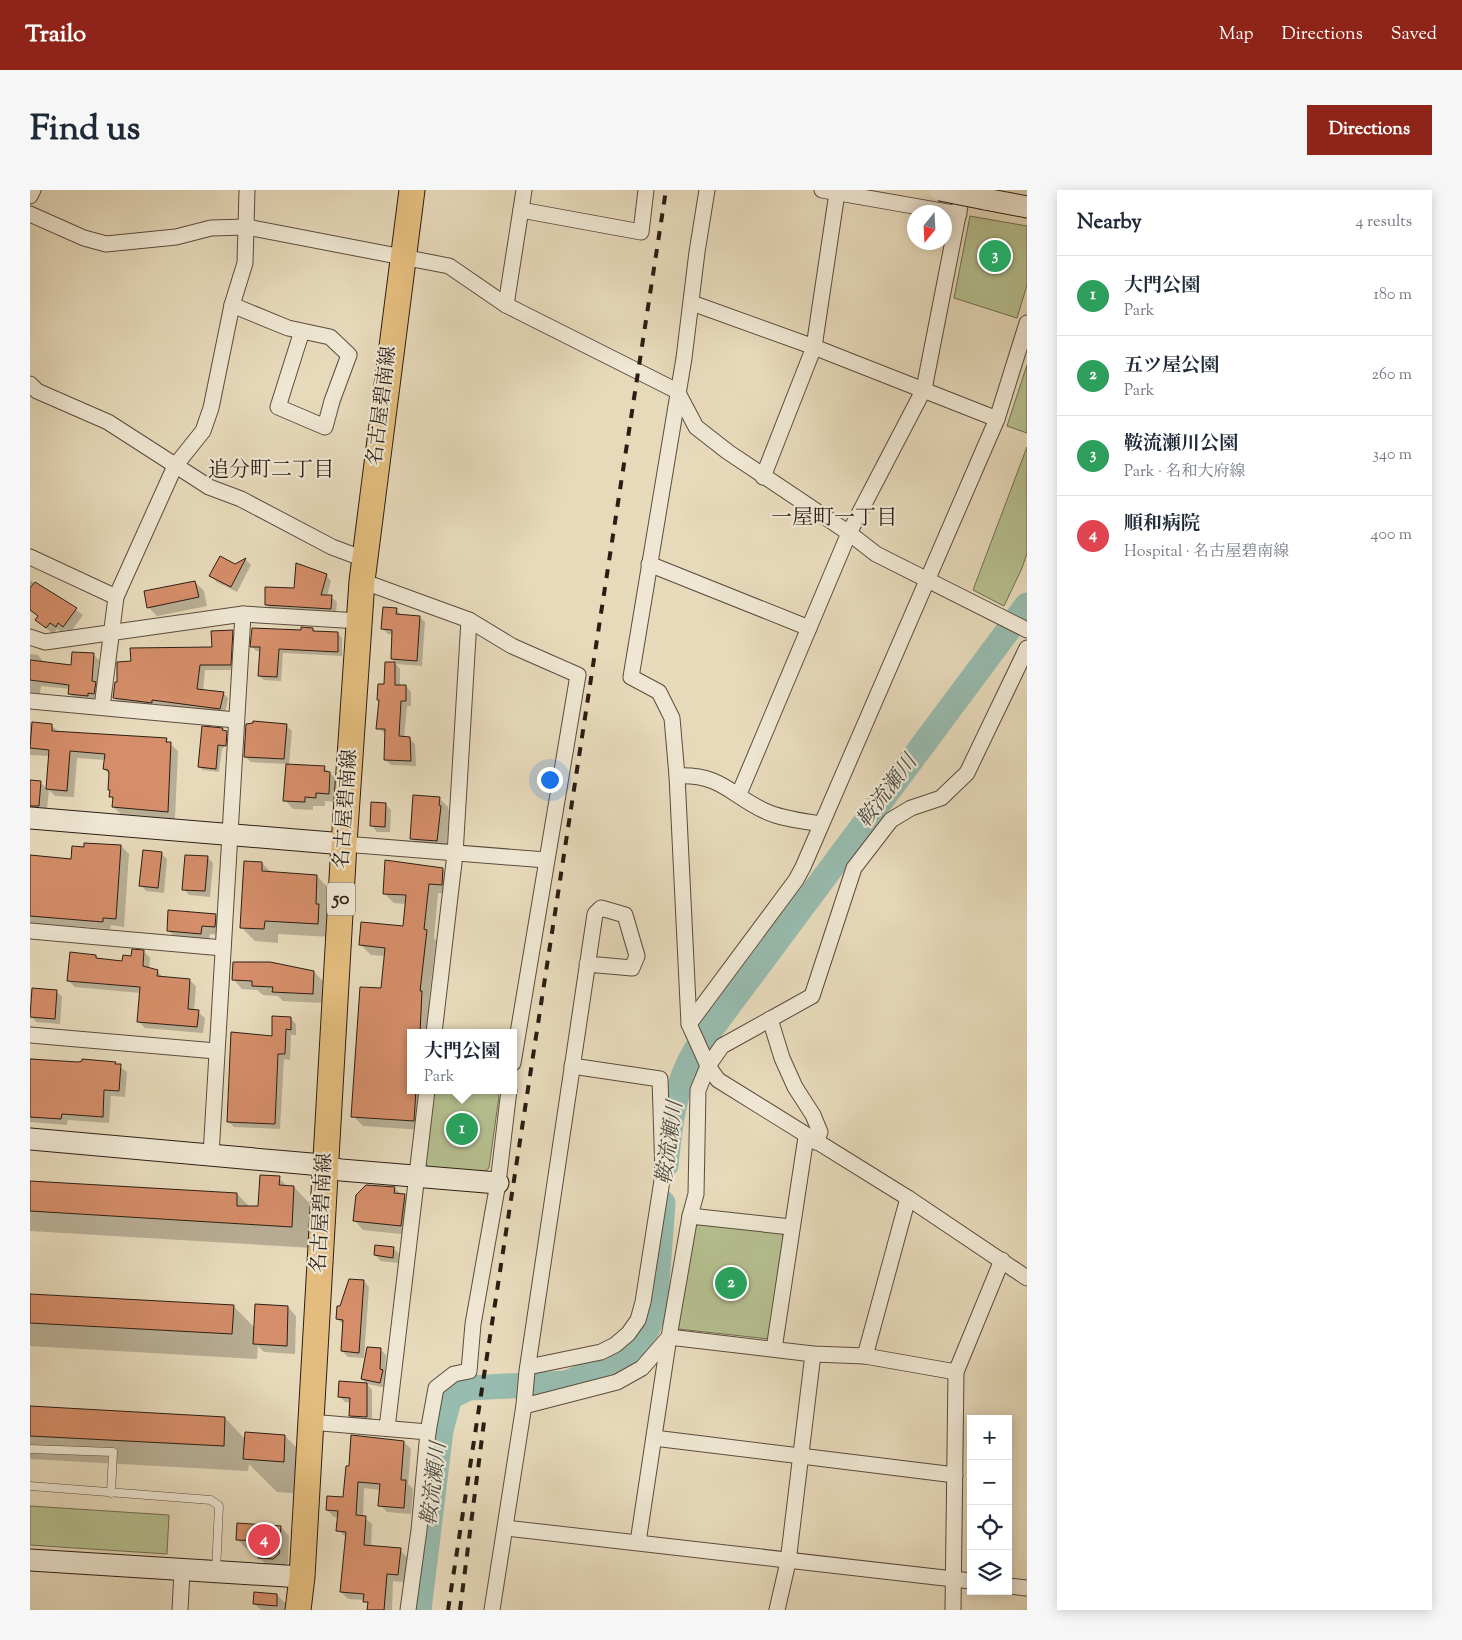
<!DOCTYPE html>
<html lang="en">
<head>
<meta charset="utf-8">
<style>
	:root { --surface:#fff; --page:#f6f6f7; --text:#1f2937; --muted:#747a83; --line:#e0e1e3; --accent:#8f2418 }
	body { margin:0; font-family:"Sorts Mill Goudy","Noto Serif JP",serif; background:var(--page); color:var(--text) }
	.controls { position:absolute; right:15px; bottom:15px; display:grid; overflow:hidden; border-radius:0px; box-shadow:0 2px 12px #0003 }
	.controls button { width:45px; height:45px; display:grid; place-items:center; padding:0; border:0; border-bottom:1px solid var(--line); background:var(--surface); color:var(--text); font:25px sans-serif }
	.compass { position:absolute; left:877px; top:15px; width:45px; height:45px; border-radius:50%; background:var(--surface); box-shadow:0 2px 12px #0003; rotate:198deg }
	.you { position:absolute; left:519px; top:589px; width:18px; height:18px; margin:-12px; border:4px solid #fff; border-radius:50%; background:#1a73e8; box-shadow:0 0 0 8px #1a73e833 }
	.badge { display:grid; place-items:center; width:32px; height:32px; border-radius:50%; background:var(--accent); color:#fff; font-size:16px; font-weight:700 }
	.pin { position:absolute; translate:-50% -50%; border:2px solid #fff; box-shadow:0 1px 5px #0006 }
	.popup { position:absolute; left:377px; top:839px; width:110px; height:65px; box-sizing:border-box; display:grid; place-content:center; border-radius:0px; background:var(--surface); filter:drop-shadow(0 1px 4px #0005); font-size:16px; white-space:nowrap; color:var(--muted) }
	.popup b { font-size:19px; color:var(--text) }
	.popup::after { content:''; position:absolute; left:50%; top:100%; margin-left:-10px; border:10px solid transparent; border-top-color:var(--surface) }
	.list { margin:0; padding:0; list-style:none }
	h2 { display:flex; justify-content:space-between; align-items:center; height:65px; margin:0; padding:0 20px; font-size:21px }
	h2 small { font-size:16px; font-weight:400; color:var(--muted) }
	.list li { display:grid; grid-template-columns:32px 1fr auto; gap:15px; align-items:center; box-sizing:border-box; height:80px; padding:0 20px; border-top:1px solid var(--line) }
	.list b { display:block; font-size:19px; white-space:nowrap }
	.list p { margin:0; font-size:16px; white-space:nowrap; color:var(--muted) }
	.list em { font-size:16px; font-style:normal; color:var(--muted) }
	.icon { flex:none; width:28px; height:28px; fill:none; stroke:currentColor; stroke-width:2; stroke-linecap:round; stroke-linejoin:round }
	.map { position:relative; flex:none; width:997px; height:1420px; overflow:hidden; border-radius:0px }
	header { display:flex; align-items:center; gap:30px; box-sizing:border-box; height:70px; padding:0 25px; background:var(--accent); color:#fff }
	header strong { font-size:24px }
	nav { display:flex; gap:28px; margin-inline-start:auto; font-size:18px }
	.intro { display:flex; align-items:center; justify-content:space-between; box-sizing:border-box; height:120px; padding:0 30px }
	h1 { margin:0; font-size:35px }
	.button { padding:12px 22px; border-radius:0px; background:var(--accent); color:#fff; font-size:18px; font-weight:700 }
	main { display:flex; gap:30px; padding:0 30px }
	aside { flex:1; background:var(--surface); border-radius:0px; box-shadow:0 2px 12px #0003 }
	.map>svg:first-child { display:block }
	.green { fill:#b6c090; stroke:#716e52 }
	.shadow { fill:#0003 }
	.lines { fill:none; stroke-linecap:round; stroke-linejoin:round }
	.river { stroke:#97bbae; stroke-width:25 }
	.building { fill:#d58e69; stroke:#2c1d14 }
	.lane-casing { stroke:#5b4c3e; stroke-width:9 }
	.street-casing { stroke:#5b4c3e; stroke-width:17 }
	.secondary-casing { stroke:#2c1d14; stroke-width:23 }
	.primary-casing { stroke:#2c1d14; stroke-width:27 }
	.lane { stroke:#efe7d3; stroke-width:8 }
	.street { stroke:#efe7d3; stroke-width:15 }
	.secondary { stroke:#efe7d3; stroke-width:21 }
	.primary { stroke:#e4bd7e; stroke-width:25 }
	.rail { stroke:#2c1d14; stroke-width:4; stroke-dasharray:9 9; stroke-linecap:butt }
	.secondary-bridge-casing { stroke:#2c1d14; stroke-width:23; stroke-linecap:butt }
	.secondary-bridge { stroke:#efe7d3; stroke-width:21 }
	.labels { text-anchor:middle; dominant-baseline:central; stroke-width:4.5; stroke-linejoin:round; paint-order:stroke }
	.shield { fill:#efe7d3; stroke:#665a4d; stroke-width:1 }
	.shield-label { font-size:19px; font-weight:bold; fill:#2c1d14 }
	.street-label { font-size:20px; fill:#2c1d14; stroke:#efe7d3 }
	.neighbourhood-label { font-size:21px; fill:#2c1d14; stroke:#efe7d3 }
	.water-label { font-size:21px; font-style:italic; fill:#4c4c42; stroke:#efe7d3 }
</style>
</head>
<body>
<header>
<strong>Trailo</strong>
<nav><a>Map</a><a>Directions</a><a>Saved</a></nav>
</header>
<div class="intro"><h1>Find us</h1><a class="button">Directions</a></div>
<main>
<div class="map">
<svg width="997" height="1420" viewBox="0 0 997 1420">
	<rect width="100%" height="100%" fill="#e7dabb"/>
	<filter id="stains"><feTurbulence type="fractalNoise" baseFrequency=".004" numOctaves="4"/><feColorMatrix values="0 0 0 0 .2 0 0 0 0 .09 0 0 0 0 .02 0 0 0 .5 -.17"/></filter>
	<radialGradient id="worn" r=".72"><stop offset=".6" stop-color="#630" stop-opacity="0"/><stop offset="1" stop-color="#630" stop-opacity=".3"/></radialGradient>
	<g class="green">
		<polygon points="940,26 997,36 997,95 987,128 924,108"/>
		<polygon points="997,175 997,243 977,236"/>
		<polygon points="997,257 997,363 992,378 974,416 943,400"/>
		<polygon points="404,900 466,901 469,906 459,978 453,983 399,978 395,973"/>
		<polygon points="669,1033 751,1042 754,1048 739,1149 648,1139 665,1038"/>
		<polygon points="0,1316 139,1325 137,1364 0,1355"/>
	</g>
	<g class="shadow">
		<polygon points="216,370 221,375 207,402 187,392 181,386"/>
		<polygon points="296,385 301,391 297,406 301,407 307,412 306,424 241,420 236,414"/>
		<polygon points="0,390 15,401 16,398 53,425 40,443 36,439 33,443 27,439 23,444 6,430 9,427 0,420"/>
		<polygon points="165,392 174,401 177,416 127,426 118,417"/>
		<polygon points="366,419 372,426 389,427 395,432 392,476 366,474 370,479 370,496 376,496 381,502 381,516 377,516 374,548 379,548 385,554 386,576 361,575 355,569 356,544 348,538 356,496 356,473 367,474 362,469 363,444 358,444 352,438"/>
		<polygon points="283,439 286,442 308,443 312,448 312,466 253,463 251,491 234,490 229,486 231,461 226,461 222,456"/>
		<polygon points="202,442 207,447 205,480 175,480 173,501 193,503 198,508 195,524 127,514 127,517 89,513 84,508 183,458"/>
		<polygon points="0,464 8,465 14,473 43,476 63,464 69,470 67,495 71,499 69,509 63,508 63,511 45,509 40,504 40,499 11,496 10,504 0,507"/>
		<polygon points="0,533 22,536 29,542 136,550 148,561 145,629 91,624 83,617 84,610 79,599 80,585 74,579 75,570 47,568 44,607 25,606 19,600 17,619 0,618 0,591 10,592 17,599 19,566 0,565"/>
		<polygon points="256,535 262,541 259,575 294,577 309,592 307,612 295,611 295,616 283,616 283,620 263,619 255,610 257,574 221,572 215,567"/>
		<polygon points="192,539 195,542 194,558 192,558 189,582 173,580 169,577"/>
		<polygon points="409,608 418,617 420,626 416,659 390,657 382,648"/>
		<polygon points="355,614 361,620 360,642 347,642 342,636"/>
		<polygon points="91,656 99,664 94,737 81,735 80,739 0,733 0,666 42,670"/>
		<polygon points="131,663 137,669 134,703 116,701 111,695"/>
		<polygon points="177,667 183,673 180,707 159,705 154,699"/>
		<polygon points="232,673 242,683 287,686 300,700 301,747 248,744 248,753 225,751 212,738"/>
		<polygon points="413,679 423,689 422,704 408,703 404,748 406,751 399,810 402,812 400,843 381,843 381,900 396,900 393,940 333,936 323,926 352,800 355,766 341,765 331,755 374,737 376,714 364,713 354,703"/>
		<polygon points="185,725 194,734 193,745 180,744 179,752 147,749 138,740"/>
		<polygon points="114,762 120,768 119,779 127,781 134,788 159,790 166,796 164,821 168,822 175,828 173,843 115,838 109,832 111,803 45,797 38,790 66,766 69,770 93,772"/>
		<polygon points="284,782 293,791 292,813 253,811 248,806 233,805 227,800 212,799 203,789"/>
		<polygon points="26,801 32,807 30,834 6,832 1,826"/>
		<polygon points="260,828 266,834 266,845 261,845 260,870 254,869 250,939 204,937 198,931 243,847"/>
		<polygon points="0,868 48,874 85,873 97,882 95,907 81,906 79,933 38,930 37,935 0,932"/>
		<polygon points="249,988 258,997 264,997 285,1019 283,1058 0,1041 0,993 207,1004 220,1017 229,1018"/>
		<polygon points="364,998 383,1014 380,1045 333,1040 325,1031"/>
		<polygon points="364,1059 369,1064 368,1073 351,1071 345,1065"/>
		<polygon points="334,1091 339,1097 334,1168 318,1167 312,1161 313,1134 307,1129 311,1117"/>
		<polygon points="0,1105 203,1116 225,1138 258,1117 266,1126 265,1164 234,1162 228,1156 227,1169 0,1156"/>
		<polygon points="351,1160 356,1165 355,1184 358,1186 356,1198 337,1194 342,1200 342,1232 326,1231 320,1225 321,1213 315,1212 309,1206 310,1192 337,1194 332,1189"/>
		<polygon points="0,1218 195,1228 215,1249 255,1246 288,1279 286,1305 247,1302 219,1274 218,1281 0,1269"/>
		<polygon points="374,1252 381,1259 378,1294 383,1299 381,1324 357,1322 350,1315 351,1300 334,1298 333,1327 342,1334 341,1357 370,1360 377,1367 375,1392 363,1391 362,1420 339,1420 339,1416 335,1410 318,1409 311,1402 317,1348 308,1340 309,1327 304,1327 297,1320 314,1308 317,1277"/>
		<polygon points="251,1337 259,1346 258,1373 252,1377 238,1376 230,1368 230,1359 216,1358 207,1349"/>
		<polygon points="247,1405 256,1414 255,1420 231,1420 225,1414"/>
	</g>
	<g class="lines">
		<g class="river">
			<path d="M636 975C640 935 644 897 665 861L997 415"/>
			<polyline points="389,1420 411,1240 420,1207 439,1198 536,1193 593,1170 617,1140 621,1130 626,1107 633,1013"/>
		</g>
	</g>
	<g class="building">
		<polygon points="190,366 205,374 216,368 201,397 179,386"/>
		<polygon points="266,373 297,384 291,405 302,405 301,419 235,415 235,397 264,398"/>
		<polygon points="165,391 169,407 117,418 114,401"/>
		<polygon points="5,392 47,418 33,437 28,433 26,437 20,433 16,438 5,430 8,426 0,420 0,398"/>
		<polygon points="353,417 367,418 366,424 390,426 387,471 361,469 362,440 351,439"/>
		<polygon points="271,437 283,438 283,441 308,442 308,462 249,459 247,487 228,486 230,457 220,457 222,438 271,440"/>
		<polygon points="203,440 201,475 170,475 167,499 194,502 190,519 122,510 122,513 83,508 85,492 87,492 87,472 101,471 100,458 182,457 181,441"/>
		<polygon points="42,462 64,463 62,491 66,492 64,504 58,503 58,506 38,504 39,495 0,490 0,470 41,475"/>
		<polygon points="355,472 365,472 365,495 376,495 376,511 371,511 369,546 380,547 381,571 354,570 355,539 346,539 349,510 347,510 348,494 354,494"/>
		<polygon points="223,531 257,534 254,569 214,567 216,534 223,533"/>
		<polygon points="2,532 22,534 22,541 137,548 136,552 141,552 138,622 82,617 83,607 79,607 80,600 78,600 79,583 78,580 73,579 75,564 40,561 37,601 16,599 19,560 0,558"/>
		<polygon points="172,536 193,538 192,540 197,541 196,556 188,555 186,579 168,577"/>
		<polygon points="256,574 295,576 294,581 300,582 299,604 286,603 286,608 275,607 275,612 253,611"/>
		<polygon points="0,590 11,591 9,616 0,616"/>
		<polygon points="383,605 410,607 409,615 411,616 407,651 380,649"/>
		<polygon points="341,612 356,613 355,637 340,636"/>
		<polygon points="54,653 91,655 86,729 73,728 73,732 0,726 0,665 41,669 42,656 54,657"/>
		<polygon points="113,660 132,662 128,698 109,696"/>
		<polygon points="155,665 178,666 175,701 152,700"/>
		<polygon points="355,670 413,678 412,695 399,694 394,739 397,740 390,801 392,801 390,843 381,843 381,900 386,900 384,931 321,927 330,797 351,798 355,758 329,755 331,732 373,736 376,705 353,704"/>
		<polygon points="214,671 232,672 232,681 287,685 286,714 289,714 288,734 235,731 234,739 210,738"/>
		<polygon points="138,720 186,724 185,737 172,736 171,744 137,741"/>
		<polygon points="102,759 114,760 113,776 128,780 127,786 160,789 158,819 169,820 167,837 107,832 110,797 37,791 40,762 66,765 66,768 92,771 93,765 101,766"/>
		<polygon points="203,772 240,772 284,781 283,804 242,802 243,797 222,796 222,791 202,790"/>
		<polygon points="2,798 27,800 25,829 0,827"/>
		<polygon points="242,826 261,827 261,840 256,839 255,864 248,864 245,934 197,932 201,842 242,846"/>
		<polygon points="0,869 48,872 52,871 52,869 86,872 85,874 91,874 89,901 74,900 73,927 32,924 31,929 0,927"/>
		<polygon points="230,985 250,986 249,995 264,996 262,1037 0,1021 0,991 207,1003 207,1016 228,1016"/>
		<polygon points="336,995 365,997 364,1003 375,1004 371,1036 323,1031 326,1005"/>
		<polygon points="345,1055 364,1057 363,1068 344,1065"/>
		<polygon points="319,1089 334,1090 329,1163 311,1161 313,1130 306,1129 307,1116 310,1116"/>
		<polygon points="0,1104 204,1115 202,1144 0,1133"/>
		<polygon points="225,1114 258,1116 257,1156 223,1154"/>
		<polygon points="337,1157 351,1158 350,1179 353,1180 350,1193 331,1189"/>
		<polygon points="309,1191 337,1193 337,1227 319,1226 320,1208 308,1207"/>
		<polygon points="0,1216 195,1227 194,1256 0,1246"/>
		<polygon points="215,1242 255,1245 254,1272 213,1269"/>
		<polygon points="321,1245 374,1251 371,1290 376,1290 374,1318 348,1316 350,1294 328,1292 326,1325 336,1326 334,1355 371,1358 368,1385 357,1384 354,1420 337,1420 338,1412 333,1412 334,1404 310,1402 316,1342 306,1341 308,1321 296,1320 297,1306 313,1307 316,1276 319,1276"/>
		<polygon points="207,1333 251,1336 249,1364 243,1369 228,1368 229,1351 206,1350"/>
		<polygon points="224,1402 247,1404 247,1416 223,1414"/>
	</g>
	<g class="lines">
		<defs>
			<g id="lane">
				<polyline points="0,1259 83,1262 81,1303"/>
				<polyline points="0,1296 181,1310 189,1316 186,1381"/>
			</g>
			<g id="street">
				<polyline points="677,0 667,62 654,168 601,487 629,502 642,528 647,586 659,834 678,876 688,890 878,1008 997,1088"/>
				<polyline points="792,0 929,24"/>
				<polyline points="0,6 3,0"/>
				<polyline points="491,20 611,42 616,0"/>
				<polyline points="0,24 54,48 76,54 146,47 181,38 217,37 419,76 476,115 647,201 666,237 698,262 819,343 846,364 997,440"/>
				<polyline points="662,113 784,157 967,229"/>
				<polyline points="202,115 258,138 300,147 319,165 302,211 295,237 248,217 272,141"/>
				<polyline points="476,115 494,0"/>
				<polyline points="0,194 7,201 78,232 179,297 211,309 302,357 334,369"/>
				<polyline points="733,287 784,157 807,3"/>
				<polyline points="0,367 86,407"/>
				<polyline points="619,374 779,438"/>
				<polyline points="332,391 439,430 482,456 548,485 483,873"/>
				<polyline points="0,447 15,452 213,424 330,431"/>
				<polyline points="0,511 206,530"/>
				<polyline points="72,517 86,407 145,276 173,241 181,218 202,115 215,73 217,0"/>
				<path d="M647 586C692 584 700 605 735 621 752 629 773 631 791 634"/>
				<polyline points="709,604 819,343 894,199 933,0"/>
				<polyline points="314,654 516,670"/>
				<polyline points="0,741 193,758"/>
				<polyline points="740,829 752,868 765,897 783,925 790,942 786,952"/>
				<polyline points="659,834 766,690 773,677 967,229 997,133"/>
				<polyline points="404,843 425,664 439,430"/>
				<polyline points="0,845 186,861"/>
				<polyline points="181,965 213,424"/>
				<polyline points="660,1026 761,1037"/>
				<polyline points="639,1147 783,1164 835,1166 926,1182"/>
				<polyline points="744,1159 776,947"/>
				<polyline points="835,1166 878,1008"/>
				<polyline points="498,1177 571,1162 585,1155 598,1144 608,1130 613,1112 633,984 630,889 542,876"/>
				<polyline points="494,1216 587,1192 612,1178 639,1147"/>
				<polyline points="280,1232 398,1242 406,1198 424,1184 439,1181 443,1134 468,993 479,900"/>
				<polyline points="357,1238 397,900"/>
				<polyline points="624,1248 925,1285"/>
				<polyline points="476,1338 941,1391"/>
				<polyline points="608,1352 639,1147 660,1026 666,1004 668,900 678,876 692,856 782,806 824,678 861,630 881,618 911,608 937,583 997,458"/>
				<polyline points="978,1396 997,1398"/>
				<polyline points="150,1420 152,1381"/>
				<polyline points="378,1420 389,1340 398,1242"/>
				<polyline points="462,1420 494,1215 497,1181 565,724 571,718 595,725 607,766 602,778 557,774"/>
				<polyline points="747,1420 758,1372 783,1164"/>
				<polyline points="923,1420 926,1182 972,1070"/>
			</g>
			<g id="secondary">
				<polyline points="955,9 997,17"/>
				<polyline points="0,628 314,654"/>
				<polyline points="0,949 281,974 311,980 468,993"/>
				<polyline points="0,1370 272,1387"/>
			</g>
			<polyline id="primary" points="268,1420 272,1387 314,654 332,391 382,0"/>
		</defs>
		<use href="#lane" class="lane-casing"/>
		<use href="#street" class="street-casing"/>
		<use href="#secondary" class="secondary-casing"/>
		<use href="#primary" class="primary-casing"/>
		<use href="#lane" class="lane"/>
		<use href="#street" class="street"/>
		<use href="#secondary" class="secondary"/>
		<use href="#primary" class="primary"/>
		<g class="rail">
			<polyline points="418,1420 636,0"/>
			<polyline points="430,1420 455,1224"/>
		</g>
		<defs>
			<polyline id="secondary-bridge" points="910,0 955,9"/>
		</defs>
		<use href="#secondary-bridge" class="secondary-bridge-casing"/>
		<use href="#secondary-bridge" class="secondary-bridge"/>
	</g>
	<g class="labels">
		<rect class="shield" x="297" y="692.5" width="28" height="33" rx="4"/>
		<g class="shield-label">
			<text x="311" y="709">50</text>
		</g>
		<g class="street-label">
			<text transform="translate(353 216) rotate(-83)">名古屋碧南線</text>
			<text transform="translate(317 619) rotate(-86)">名古屋碧南線</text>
			<text transform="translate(293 1023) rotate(-87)">名古屋碧南線</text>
		</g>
		<g class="neighbourhood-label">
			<text x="241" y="281">追分町二丁目</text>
			<text x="804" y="329">一屋町一丁目</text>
		</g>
		<g class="water-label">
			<text transform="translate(858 602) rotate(-53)">鞍流瀬川</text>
			<text transform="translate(641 953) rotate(-82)">鞍流瀬川</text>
			<text transform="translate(405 1294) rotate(-83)">鞍流瀬川</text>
		</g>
	</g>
	<rect width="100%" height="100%" filter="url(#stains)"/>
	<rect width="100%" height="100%" fill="url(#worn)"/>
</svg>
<div class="controls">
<button>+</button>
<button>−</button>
<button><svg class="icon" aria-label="locate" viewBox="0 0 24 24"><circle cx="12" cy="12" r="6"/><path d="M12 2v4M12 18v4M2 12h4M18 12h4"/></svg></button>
<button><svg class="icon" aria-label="layers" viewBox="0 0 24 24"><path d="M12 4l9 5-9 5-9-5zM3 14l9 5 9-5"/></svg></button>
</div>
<svg class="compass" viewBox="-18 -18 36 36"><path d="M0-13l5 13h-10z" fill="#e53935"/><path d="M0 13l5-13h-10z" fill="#747a83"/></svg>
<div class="you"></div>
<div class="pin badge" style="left:432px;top:939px;background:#2e9e5b">1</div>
<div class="popup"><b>大門公園</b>Park</div>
<div class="pin badge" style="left:701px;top:1093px;background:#2e9e5b">2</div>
<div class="pin badge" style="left:965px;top:66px;background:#2e9e5b">3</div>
<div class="pin badge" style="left:234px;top:1350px;background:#e0444e">4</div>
</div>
<aside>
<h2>Nearby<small>4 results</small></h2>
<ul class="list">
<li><span class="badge" style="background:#2e9e5b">1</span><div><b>大門公園</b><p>Park</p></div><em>180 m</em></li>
<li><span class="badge" style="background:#2e9e5b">2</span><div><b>五ツ屋公園</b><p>Park</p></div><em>260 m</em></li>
<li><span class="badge" style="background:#2e9e5b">3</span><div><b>鞍流瀬川公園</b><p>Park · 名和大府線</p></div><em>340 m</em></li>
<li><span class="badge" style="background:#e0444e">4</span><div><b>順和病院</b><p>Hospital · 名古屋碧南線</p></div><em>400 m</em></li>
</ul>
</aside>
</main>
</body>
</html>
